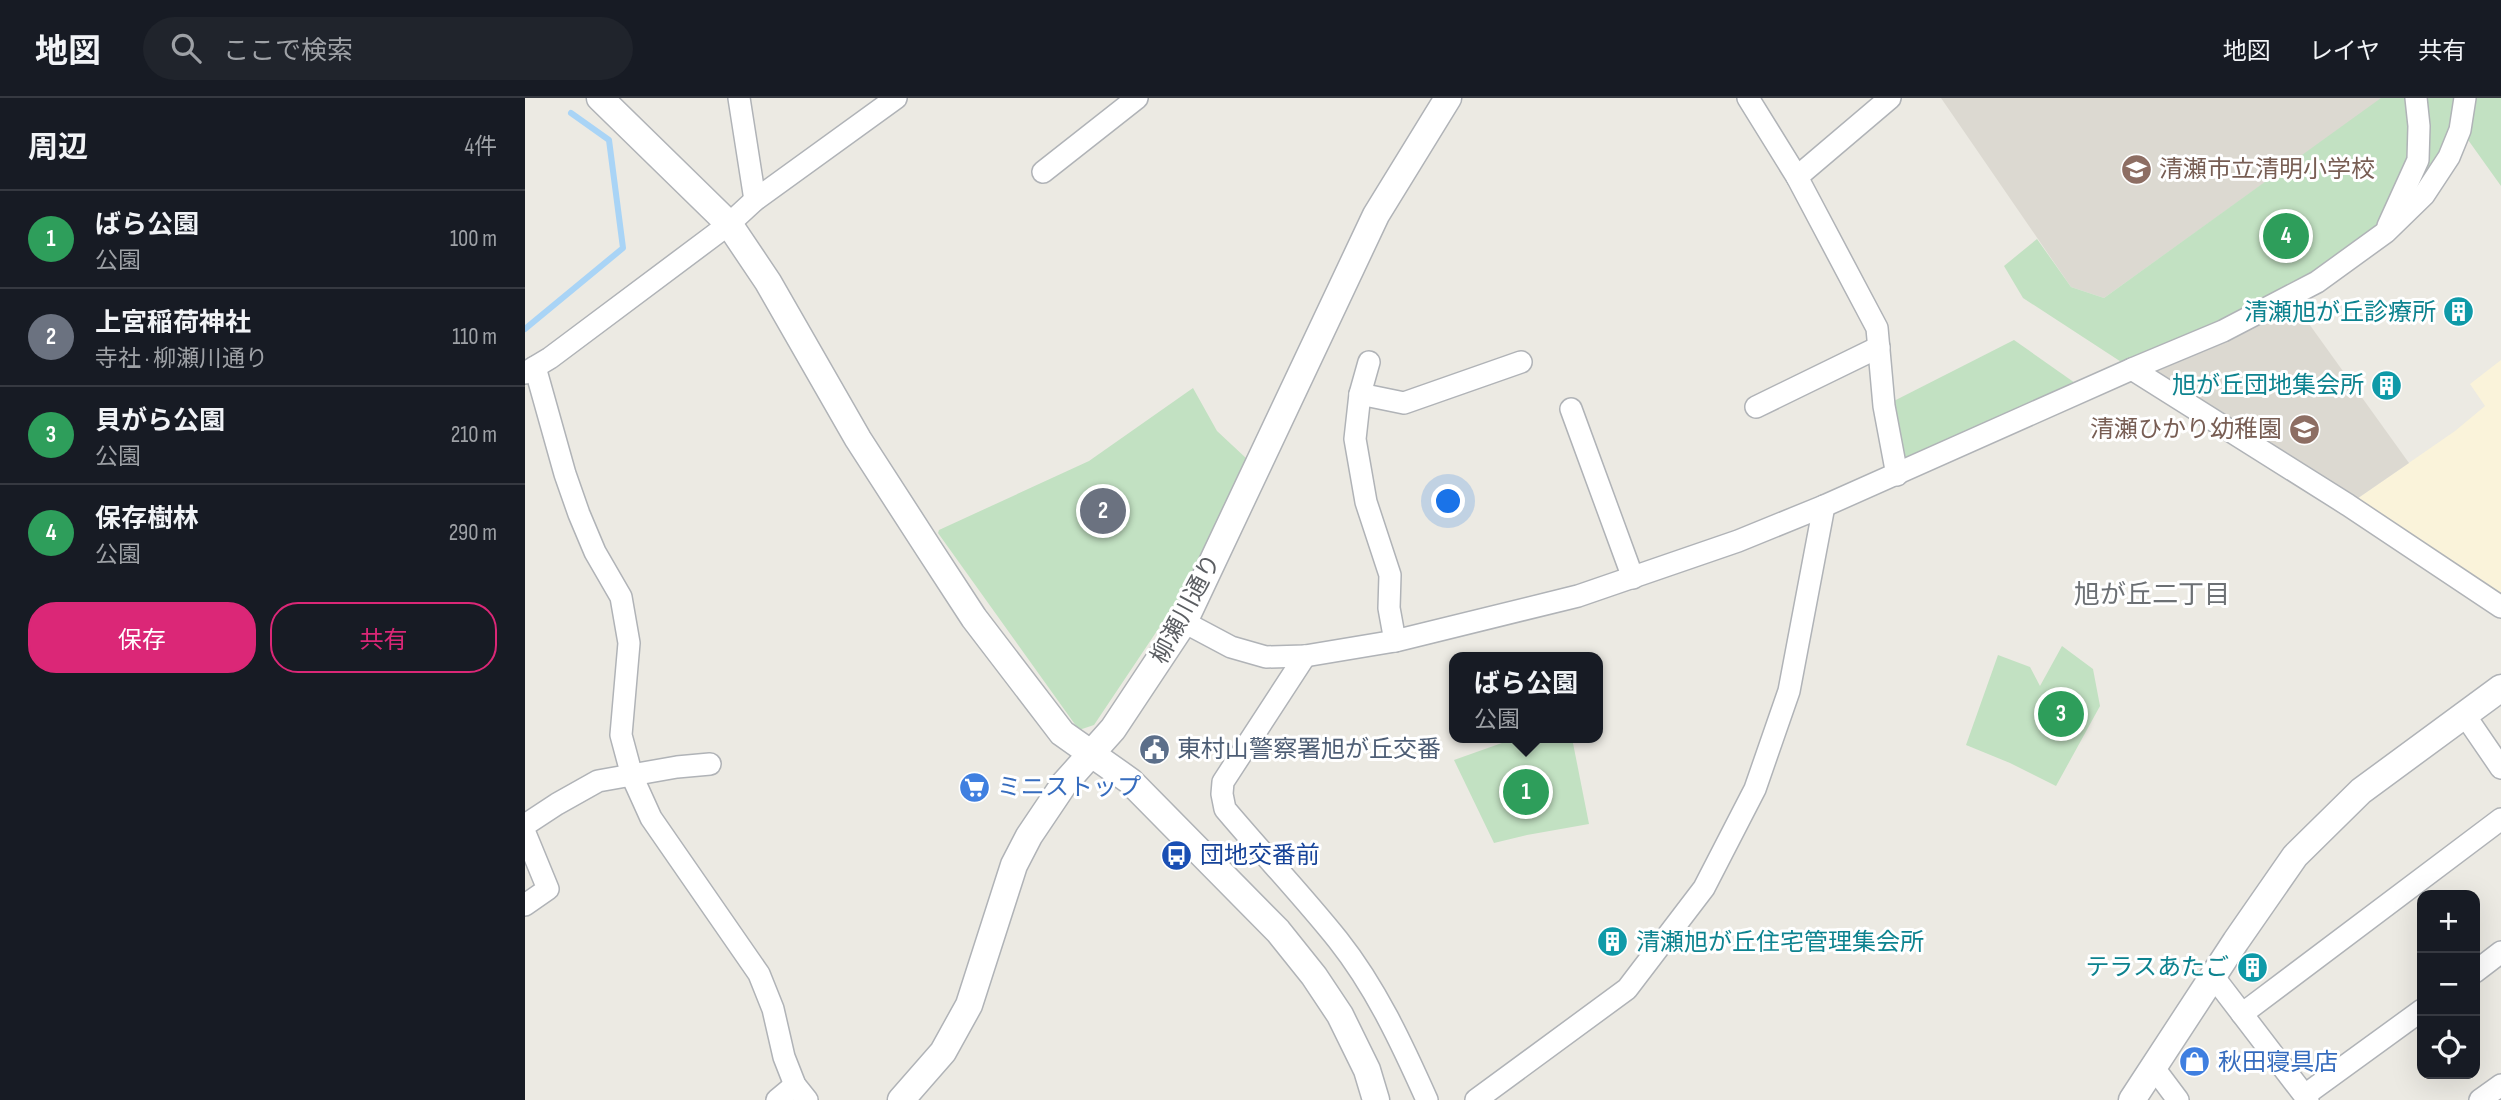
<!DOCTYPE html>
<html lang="ja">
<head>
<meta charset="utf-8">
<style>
	:root { --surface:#171b24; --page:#20242c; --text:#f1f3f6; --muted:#9ea1a6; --line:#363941; --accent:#db2777 }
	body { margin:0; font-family:"Sofia Sans Condensed","Noto Sans JP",sans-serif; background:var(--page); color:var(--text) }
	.controls { position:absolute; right:21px; bottom:21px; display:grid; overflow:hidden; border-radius:14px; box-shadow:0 7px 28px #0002 }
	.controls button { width:63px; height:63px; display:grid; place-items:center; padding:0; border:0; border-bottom:2px solid var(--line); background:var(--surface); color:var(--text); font:35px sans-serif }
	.you { position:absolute; left:924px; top:404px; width:24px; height:24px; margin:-18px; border:5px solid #fff; border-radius:50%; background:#1a73e8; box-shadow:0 0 0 10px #1a73e833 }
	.badge { display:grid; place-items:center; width:46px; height:46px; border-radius:50%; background:var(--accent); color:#fff; font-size:23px; font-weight:700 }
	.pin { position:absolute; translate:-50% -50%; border:4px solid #fff; box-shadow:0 2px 7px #0006 }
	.popup { position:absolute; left:924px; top:554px; width:154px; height:91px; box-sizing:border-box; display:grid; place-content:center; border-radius:14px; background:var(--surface); filter:drop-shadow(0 2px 5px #0005); font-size:23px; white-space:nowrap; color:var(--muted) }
	.popup b { font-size:26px; color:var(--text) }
	.popup::after { content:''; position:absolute; left:50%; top:100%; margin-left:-14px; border:14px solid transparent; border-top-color:var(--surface) }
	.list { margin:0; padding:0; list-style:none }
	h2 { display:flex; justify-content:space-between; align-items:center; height:91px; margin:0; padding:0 28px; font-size:30px }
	h2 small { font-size:23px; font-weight:400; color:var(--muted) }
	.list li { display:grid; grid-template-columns:46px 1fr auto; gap:21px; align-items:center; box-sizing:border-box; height:98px; padding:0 28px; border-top:2px solid var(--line) }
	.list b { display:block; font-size:26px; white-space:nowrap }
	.list p { margin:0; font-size:23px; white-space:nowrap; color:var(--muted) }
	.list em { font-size:23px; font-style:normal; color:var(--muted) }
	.actions { display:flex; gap:14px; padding:21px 28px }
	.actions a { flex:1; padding:16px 0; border:2px solid var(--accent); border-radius:28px; text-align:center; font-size:24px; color:var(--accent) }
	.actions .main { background:var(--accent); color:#fff }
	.icon { flex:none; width:38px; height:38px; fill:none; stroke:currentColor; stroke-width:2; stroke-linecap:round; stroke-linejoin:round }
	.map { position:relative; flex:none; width:1976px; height:1002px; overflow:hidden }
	header { display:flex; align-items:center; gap:42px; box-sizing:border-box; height:98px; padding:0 35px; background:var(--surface); border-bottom:2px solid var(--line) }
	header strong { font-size:33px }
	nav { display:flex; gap:38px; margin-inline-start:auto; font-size:24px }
	.search { width:490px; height:63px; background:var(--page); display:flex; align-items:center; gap:18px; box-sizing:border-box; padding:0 24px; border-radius:38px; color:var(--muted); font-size:26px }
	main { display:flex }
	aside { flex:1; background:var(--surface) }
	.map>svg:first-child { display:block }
	.commercial { fill:#faf3da }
	.education { fill:#dcd9d1 }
	.green { fill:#c2e1c2 }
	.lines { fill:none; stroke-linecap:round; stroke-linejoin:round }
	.stream { stroke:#a9d4f6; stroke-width:6 }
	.minor-casing { stroke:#b0b3b7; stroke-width:24 }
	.tertiary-casing { stroke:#b0b3b7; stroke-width:29 }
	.minor { stroke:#fff; stroke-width:21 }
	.tertiary { stroke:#fff; stroke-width:26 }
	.labels { text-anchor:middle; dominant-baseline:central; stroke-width:6; stroke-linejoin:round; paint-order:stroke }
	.education-label { font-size:24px; fill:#785e54; stroke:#fff; text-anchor:start }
	.culture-label { font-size:24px; fill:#0d838f; stroke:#fff; text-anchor:end }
	.street-label { font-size:24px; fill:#5b5e62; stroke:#fff }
	.service-label { font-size:24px; fill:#4e5e75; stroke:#fff; text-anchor:start }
	.shop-label { font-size:24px; fill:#366cbe; stroke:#fff; text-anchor:start }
	.transit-label { font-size:24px; fill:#164399; stroke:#fff; text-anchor:start }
	.neighbourhood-label { font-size:26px; fill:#6c7074; stroke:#fff }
</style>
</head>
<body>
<header>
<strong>地図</strong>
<div class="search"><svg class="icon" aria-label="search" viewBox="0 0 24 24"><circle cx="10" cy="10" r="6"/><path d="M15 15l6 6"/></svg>ここで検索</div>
<nav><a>地図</a><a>レイヤ</a><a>共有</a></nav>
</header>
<main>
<aside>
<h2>周辺<small>4件</small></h2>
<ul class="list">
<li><span class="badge" style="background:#2e9e5b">1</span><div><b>ばら公園</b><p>公園</p></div><em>100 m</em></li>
<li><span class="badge" style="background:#6b7280">2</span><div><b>上宮稲荷神社</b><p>寺社 · 柳瀬川通り</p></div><em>110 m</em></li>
<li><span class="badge" style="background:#2e9e5b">3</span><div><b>貝がら公園</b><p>公園</p></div><em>210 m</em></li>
<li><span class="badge" style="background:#2e9e5b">4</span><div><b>保存樹林</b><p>公園</p></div><em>290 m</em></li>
</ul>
<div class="actions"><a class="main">保存</a><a>共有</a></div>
</aside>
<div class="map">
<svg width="1976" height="1002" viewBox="0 0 1976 1002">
	<rect width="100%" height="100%" fill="#eceae3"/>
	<polygon class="commercial" points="1976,262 1976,509 1823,407 1930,333 1960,308 1945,286"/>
	<g class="education">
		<polygon points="1416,0 1856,0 1856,1 1579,200 1546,189"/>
		<polygon points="1764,198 1884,365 1823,407 1607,271"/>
	</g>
	<g class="green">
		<polygon points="1856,0 1976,0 1976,88 1936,32 1899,97 1791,184 1607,271 1498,200 1479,168 1512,141 1546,189 1579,200"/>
		<polygon points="1489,242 1560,292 1372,377 1359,308"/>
		<polygon points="668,290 692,333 722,361 685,443 652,503 569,627 554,632 413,435 414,432 564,363"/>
		<polygon points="1537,548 1568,571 1575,608 1531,688 1485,665 1441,647 1473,557 1505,569 1515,588"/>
		<polygon points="991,640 1047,640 1064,726 1002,737 969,745 929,662"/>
	</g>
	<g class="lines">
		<polyline class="stream" points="0,231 98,150 84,42 46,15"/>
		<defs>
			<g id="minor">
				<polyline points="214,0 230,102"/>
				<polyline points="1223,0 1272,79 1352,230 1359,308 1372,377"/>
				<polyline points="518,74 612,0"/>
				<polyline points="1272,79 1365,0"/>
				<polyline points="1863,128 1893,62 1894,28 1891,0"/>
				<polyline points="844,264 835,296 830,341 841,404 865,477 864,510 870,543"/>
				<polyline points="10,269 40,376 54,416 70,454 96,499 104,545 96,637 107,678 126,720 234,876 248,911 259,959 270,987 282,1002"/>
				<polyline points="1607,271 1823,407 1976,509"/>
				<polyline points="0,275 25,260 204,126 230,102 371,0"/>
				<polyline points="835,296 879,305 996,264"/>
				<polyline points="1231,309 1354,249"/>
				<polyline points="1046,311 1108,480"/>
				<polyline points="659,524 706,549 741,559 780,558 870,543 1053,498 1213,443 1299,408 1607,271 1698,233 1792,184 1861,134 1899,97 1924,59 1935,32 1940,0"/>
				<path d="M780 558 698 684 697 696 700 711C737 755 777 797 813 842 851 890 877 946 902 1002"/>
				<polyline points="1939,616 1976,670"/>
				<polyline points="0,727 32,706 73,683 152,669 185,666"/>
				<polyline points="0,735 23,791 0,807"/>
				<polyline points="1950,874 1976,854"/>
				<polyline points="1688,878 1783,1002"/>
				<polyline points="1717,916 1976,721"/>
				<polyline points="1629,970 1653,1002"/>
				<polyline points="1780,997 1897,912"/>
				<polyline points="252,1002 270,987"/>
				<polyline points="951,1002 1102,891 1179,790 1230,691 1264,593 1299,408"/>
				<polyline points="1955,1002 1976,987"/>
			</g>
			<g id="tertiary">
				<polyline points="75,0 204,126 243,184 333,341 404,451 449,520 537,635 605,683 753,833 789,878 815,917 842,972 851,1002"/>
				<polyline points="376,1002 418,954 444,907 489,767 504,738 539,686 588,631 659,524 851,117 923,0"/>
				<polyline points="1607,1002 1711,843 1770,758 1836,693 1976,590"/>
			</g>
		</defs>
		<use href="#minor" class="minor-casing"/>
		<use href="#tertiary" class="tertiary-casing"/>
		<use href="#minor" class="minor"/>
		<use href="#tertiary" class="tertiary"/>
	</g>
	<defs>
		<symbol id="school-disc" viewBox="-11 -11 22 22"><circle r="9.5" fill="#8d6e63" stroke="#fff"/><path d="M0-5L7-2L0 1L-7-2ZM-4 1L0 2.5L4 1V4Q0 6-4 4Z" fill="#fff"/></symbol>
		<symbol id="building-disc" viewBox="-11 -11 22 22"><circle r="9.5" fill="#0f9aa8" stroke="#fff"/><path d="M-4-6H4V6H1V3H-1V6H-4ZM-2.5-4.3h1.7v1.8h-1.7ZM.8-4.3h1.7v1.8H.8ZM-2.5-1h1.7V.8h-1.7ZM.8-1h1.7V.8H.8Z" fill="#fff"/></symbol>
		<symbol id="civic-disc" viewBox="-11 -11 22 22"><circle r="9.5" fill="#5c6f8a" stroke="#fff"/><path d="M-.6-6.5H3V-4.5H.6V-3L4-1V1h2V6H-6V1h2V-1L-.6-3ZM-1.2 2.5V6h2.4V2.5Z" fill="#fff"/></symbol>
		<symbol id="supermarket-disc" viewBox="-11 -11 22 22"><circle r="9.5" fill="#3f7fe0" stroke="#fff"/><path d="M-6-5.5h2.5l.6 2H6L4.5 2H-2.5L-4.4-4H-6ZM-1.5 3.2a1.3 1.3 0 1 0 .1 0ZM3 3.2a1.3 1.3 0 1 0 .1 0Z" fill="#fff"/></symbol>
		<symbol id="bus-disc" viewBox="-11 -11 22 22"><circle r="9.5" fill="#1a4fb4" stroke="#fff"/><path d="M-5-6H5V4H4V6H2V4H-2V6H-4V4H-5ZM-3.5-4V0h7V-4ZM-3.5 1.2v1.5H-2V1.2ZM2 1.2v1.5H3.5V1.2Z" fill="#fff"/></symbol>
		<symbol id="shop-disc" viewBox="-11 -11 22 22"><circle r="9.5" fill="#3f7fe0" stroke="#fff"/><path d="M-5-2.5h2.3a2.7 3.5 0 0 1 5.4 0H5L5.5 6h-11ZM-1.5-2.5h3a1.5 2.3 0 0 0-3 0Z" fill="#fff"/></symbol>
	</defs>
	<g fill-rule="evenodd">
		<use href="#school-disc" x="1594" y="54" width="35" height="35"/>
		<use href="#building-disc" x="1916" y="196" width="35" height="35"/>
		<use href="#building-disc" x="1844" y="270" width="35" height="35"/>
		<use href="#school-disc" x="1762" y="314" width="35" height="35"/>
		<use href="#civic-disc" x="612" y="634" width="35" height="35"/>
		<use href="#supermarket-disc" x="432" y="672" width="35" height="35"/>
		<use href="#bus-disc" x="634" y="740" width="35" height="35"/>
		<use href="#building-disc" x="1070" y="826" width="35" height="35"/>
		<use href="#building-disc" x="1710" y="852" width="35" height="35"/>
		<use href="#shop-disc" x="1652" y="946" width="35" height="35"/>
	</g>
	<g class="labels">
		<g class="education-label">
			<text x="1634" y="71">清瀬市立清明小学校</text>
			<text x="1757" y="331" text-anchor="end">清瀬ひかり幼稚園</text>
		</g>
		<g class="culture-label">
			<text x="1911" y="214">清瀬旭が丘診療所</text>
			<text x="1839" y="287">旭が丘団地集会所</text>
			<text x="1111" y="844" text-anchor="start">清瀬旭が丘住宅管理集会所</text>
			<text x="1704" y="869">テラスあたご</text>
		</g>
		<g class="street-label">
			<text transform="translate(661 511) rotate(-62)">柳瀬川通り</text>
		</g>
		<g class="service-label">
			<text x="652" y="651">東村山警察署旭が丘交番</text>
		</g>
		<g class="shop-label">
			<text x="472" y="689">ミニストップ</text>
			<text x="1693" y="964">秋田寝具店</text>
		</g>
		<g class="transit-label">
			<text x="675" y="757">団地交番前</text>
		</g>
		<g class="neighbourhood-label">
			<text x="1627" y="497">旭が丘二丁目</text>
		</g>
	</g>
</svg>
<div class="controls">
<button>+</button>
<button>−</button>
<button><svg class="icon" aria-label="locate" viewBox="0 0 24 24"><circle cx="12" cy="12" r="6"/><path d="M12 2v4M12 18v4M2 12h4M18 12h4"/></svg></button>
</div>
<div class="you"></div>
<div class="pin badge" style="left:1001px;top:694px;background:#2e9e5b">1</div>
<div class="popup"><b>ばら公園</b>公園</div>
<div class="pin badge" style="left:578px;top:413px;background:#6b7280">2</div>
<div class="pin badge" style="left:1536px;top:616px;background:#2e9e5b">3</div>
<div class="pin badge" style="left:1761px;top:138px;background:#2e9e5b">4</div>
</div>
</main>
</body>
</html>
